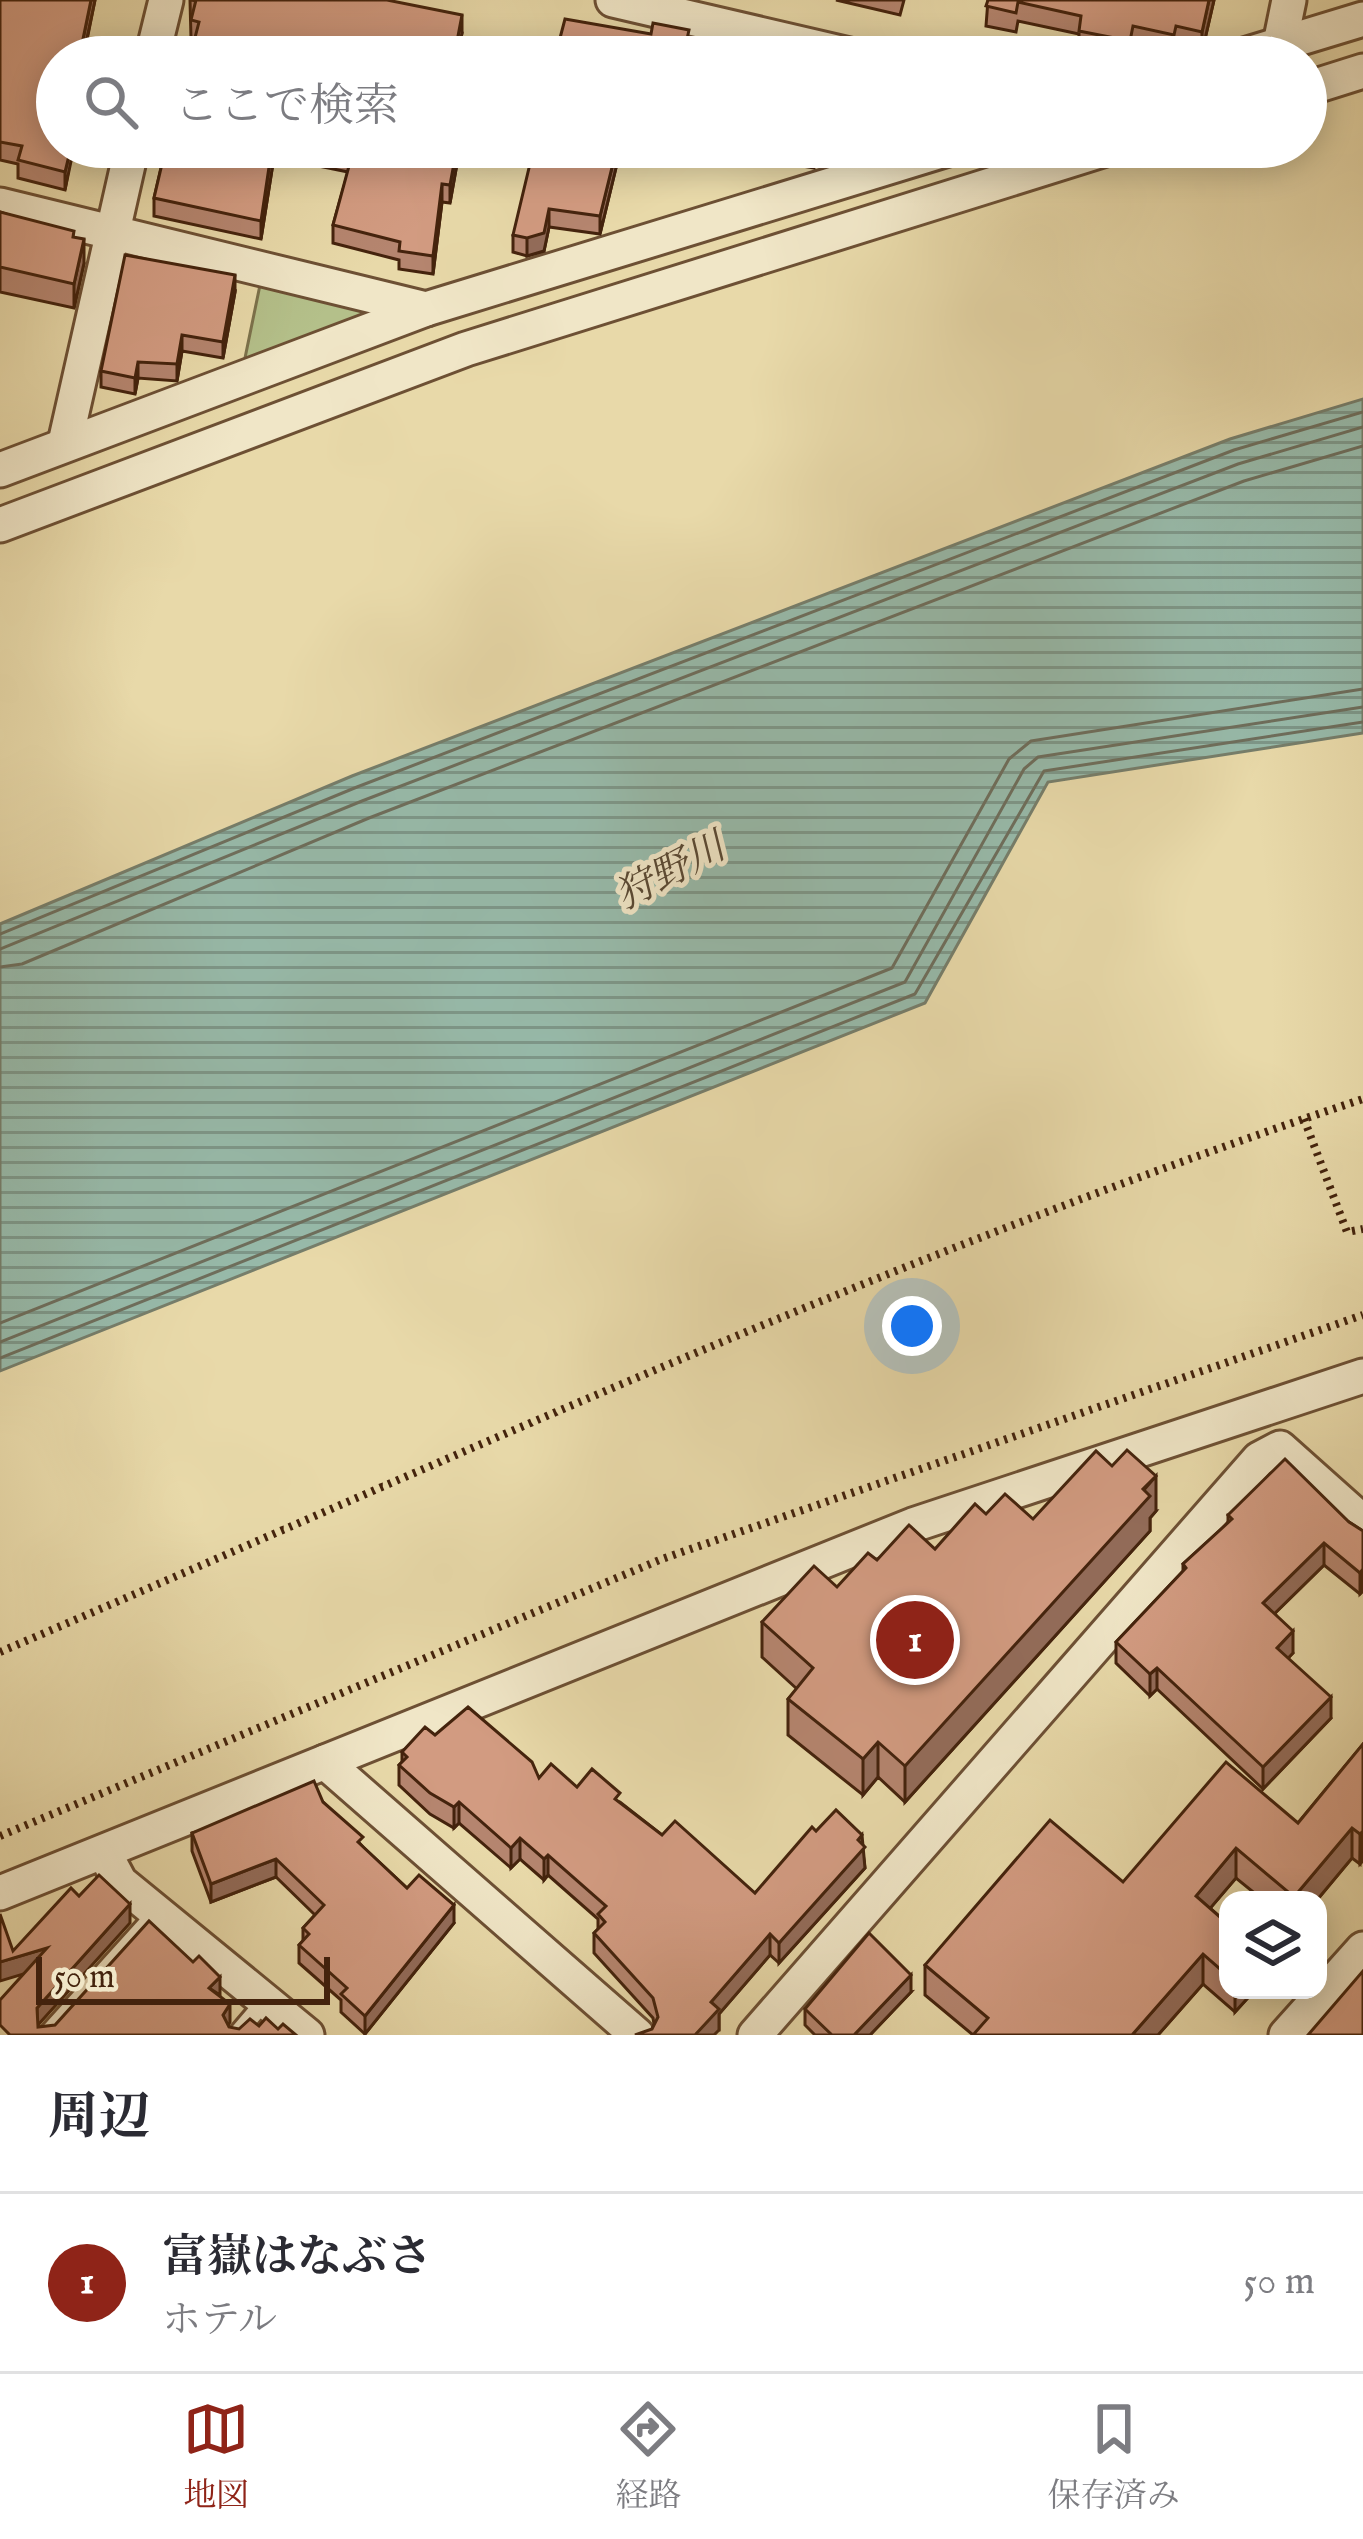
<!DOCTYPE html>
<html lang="ja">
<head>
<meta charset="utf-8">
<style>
	:root { --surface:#fff; --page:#f2f2f3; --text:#2b2b33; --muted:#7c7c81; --line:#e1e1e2; --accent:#8f2418 }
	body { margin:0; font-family:"IM FELL English","Noto Serif JP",serif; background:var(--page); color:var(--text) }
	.controls { position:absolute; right:36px; bottom:36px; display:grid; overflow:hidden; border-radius:24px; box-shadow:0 6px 30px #0003 }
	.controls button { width:108px; height:108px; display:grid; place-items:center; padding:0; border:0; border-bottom:3px solid var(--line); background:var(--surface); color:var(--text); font:60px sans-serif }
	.scale { position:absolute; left:36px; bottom:30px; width:294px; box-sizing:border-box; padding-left:12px; border:6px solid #44230d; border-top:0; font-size:33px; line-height:42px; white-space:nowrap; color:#44230d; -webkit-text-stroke:9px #f0e6c7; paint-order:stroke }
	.you { position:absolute; left:912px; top:1326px; width:42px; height:42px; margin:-30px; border:9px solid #fff; border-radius:50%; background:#1a73e8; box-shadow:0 0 0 18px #1a73e833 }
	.badge { display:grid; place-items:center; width:78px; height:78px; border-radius:50%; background:var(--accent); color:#fff; font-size:39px; font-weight:700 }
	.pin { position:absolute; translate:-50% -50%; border:6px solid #fff; box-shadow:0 3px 12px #0006 }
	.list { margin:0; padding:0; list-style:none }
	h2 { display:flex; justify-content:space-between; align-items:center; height:156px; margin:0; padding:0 48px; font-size:51px }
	h2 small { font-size:39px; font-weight:400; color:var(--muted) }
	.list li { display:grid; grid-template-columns:78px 1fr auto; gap:36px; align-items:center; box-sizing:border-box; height:180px; padding:0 48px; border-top:3px solid var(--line) }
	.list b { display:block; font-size:45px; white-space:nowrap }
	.list p { margin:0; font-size:39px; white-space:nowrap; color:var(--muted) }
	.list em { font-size:39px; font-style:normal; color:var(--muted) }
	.icon { flex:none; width:66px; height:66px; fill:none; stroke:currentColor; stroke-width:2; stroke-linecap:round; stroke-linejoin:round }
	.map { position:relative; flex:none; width:1363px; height:2035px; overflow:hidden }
	.search { position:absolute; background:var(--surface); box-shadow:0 6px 30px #0003; left:36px; right:36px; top:36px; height:132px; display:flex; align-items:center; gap:30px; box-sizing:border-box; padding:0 42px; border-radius:66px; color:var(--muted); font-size:45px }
	.sheet { height:336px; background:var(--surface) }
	nav { display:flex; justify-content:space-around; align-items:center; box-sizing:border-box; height:168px; border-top:3px solid var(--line); background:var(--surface); font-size:33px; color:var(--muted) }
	nav a { display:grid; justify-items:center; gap:6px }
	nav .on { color:var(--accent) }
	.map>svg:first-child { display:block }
	.grass { fill:#b4c08a; stroke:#7c724c; stroke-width:3 }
	.water { fill:url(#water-rules); stroke:#767e6b; stroke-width:3 }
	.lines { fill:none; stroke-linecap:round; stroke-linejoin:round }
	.shore { stroke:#6e6e5c; stroke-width:3 }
	.lane-casing { stroke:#6d5034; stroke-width:22 }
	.street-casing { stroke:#6d5034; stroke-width:39 }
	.path { stroke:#44230d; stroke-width:8; stroke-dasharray:3 6; stroke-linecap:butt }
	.lane { stroke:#f0e6c7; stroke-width:16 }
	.street { stroke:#f0e6c7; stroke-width:33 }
	.wall { fill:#b5856f; stroke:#44230d; stroke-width:3 }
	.shaded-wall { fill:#936c5a; stroke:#44230d; stroke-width:3 }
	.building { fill:#d29b81; stroke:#44230d; stroke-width:3 }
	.labels { text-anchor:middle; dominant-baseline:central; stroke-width:10; stroke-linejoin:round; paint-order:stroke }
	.water-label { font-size:39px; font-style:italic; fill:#594934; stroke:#f0e6c7 }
</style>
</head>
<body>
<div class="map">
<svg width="1363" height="2035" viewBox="0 0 1363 2035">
	<defs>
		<pattern id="water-rules" width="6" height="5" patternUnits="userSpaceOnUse" patternTransform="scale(3)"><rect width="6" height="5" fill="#97baaa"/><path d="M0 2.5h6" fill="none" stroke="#7d9789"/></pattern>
	</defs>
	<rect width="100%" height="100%" fill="#e8d9a9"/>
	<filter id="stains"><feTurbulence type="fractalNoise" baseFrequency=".00167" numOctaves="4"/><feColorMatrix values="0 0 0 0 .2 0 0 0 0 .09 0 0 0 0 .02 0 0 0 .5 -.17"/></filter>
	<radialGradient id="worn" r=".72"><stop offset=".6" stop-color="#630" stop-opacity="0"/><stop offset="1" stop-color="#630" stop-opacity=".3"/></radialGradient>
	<polygon class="grass" points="260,285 371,306 371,320 253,360 245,358"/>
	<polygon class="water" points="1363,399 1363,733 1048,782 925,1003 0,1371 0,924 352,776 1230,439"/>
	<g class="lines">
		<g class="shore">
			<polyline points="0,934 357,787 1234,450 1363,412"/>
			<polyline points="0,949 362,801 1238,464 1363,427"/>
			<polyline points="0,967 22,964 369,818 1244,481 1363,446"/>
			<polyline points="0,1323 892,968 1009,759 1031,741 1363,689"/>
			<polyline points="0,1342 905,982 1024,769 1038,757 1363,707"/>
			<polyline points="0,1358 915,994 1044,771 1363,722"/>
		</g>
		<defs>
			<g id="lane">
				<polyline points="46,2035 156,1913"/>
				<polyline points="236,2035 265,2001"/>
			</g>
			<g id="street">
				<polyline points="613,0 858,57"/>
				<polyline points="1280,44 1289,0"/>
				<polyline points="152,57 166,0"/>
				<polyline points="1238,57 1363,19"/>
				<polyline points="1306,89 1363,71"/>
				<polyline points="0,205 426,309"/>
				<polyline points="65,443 132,147"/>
				<polyline points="0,470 426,309 954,147"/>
				<polyline points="0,525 466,349 1112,147"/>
				<polyline points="325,1762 637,2035"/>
				<polyline points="104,1852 120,1882 307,2035"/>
				<polyline points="0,1893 913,1525 1363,1376"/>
				<polyline points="755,2035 1259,1459 1280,1448 1363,1522"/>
				<polyline points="1286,2035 1363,1949"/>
			</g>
		</defs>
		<use href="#lane" class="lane-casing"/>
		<use href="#street" class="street-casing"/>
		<g class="path">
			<polyline points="1304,1119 1347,1232 1363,1229"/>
			<path d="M0 1652C450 1460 898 1253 1363 1099"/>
			<polyline points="0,1836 662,1559 1363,1315"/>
		</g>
		<use href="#lane" class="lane"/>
		<use href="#street" class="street"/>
	</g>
	<g class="wall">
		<polygon points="0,0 95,0 87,40 89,57 65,190 18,178 18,164 0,160"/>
		<polygon points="190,0 462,33 457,57 190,57 195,39 191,38"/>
		<polygon points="836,0 904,0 900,15"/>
		<polygon points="988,0 1214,0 1202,52 1176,45 1174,54 1133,45 1131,57 1113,57 1079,50 1079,34 1018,21 1016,32 986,26"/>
		<polygon points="158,147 460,147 450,203 442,202 433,274 399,269 399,260 333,243 333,225 348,172 274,157 261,239 154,216 154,198 163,159 158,159"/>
		<polygon points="621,147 600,234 549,227 544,251 527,256 513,252 513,235"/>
		<polygon points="688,147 817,147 814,168"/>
		<polygon points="0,212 74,237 84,263 74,308 0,292"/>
		<polygon points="235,292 223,358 182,351 177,381 138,378 135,394 101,387 101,371"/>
		<polygon points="1156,1511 1150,1518 1150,1531 905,1802 878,1777 863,1795 788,1735 788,1699 797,1689 762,1657 762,1622 837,1587 877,1560 935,1549 986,1514 1033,1519"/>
		<polygon points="1228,1515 1349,1522 1363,1531 1363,1591 1360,1594 1324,1565 1275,1613 1293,1653 1288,1658 1331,1718 1263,1789 1157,1689 1150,1696 1116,1663 1116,1642 1183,1571 1183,1564 1228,1523"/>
		<polygon points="435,1735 539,1778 577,1787 620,1802 662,1835 755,1893 816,1831 862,1845 865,1868 779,1963 770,1955 719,2014 719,2030 652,2029 654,2024 653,2018 594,1953 594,1933 598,1929 598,1919 548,1875 544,1880 520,1859 511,1868 459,1823 454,1828 430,1814 399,1785 399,1765 402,1762 402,1752"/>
		<polygon points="1363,1744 1360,1864 1352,1858 1317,1900 1263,1900 1236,1878 1210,1908 1228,1924 1228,1990 1255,1990 1235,2012 1203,1984 1158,2035 973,2035 925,1995 925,1965 1123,1882 1298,1823"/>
		<polygon points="323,1802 363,1847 407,1888 454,1923 365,2034 341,2012 341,2000 299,1963 299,1945 303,1941 303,1928 315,1915 276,1877 211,1902 192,1851 192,1833"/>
		<polygon points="911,1992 870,2035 815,2035 805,2025 805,2009"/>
	</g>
	<g class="shaded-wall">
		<polygon points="91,0 95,0 83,57 83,39"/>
		<polygon points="1209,0 1214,0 1202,52 1202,32"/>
		<polygon points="462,15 462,33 457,57 454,57"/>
		<polygon points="71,147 74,147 65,190 65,172"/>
		<polygon points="272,147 274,157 261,239 261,221"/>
		<polygon points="457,147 460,147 450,203 450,185"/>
		<polygon points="617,147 621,147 600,234 600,216"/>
		<polygon points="442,184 442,202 433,274 433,256"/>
		<polygon points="549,209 549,227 544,251 527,256 527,238"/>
		<polygon points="84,239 84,263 74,308 74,284"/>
		<polygon points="235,275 235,292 223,358 223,342"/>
		<polygon points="182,335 182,351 177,381 177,364"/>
		<polygon points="138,362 138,378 135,394 135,378"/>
		<polygon points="1156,1476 1156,1511 1150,1518 1150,1531 905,1802 905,1766"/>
		<polygon points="1324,1543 1324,1565 1263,1625 1263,1603"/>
		<polygon points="1363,1569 1363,1591 1360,1594 1360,1573"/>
		<polygon points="1293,1631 1293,1653 1277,1670 1277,1648"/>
		<polygon points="1157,1668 1157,1689 1150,1696 1150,1674"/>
		<polygon points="1331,1697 1331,1718 1263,1789 1263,1767"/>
		<polygon points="878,1742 878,1777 863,1795 863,1759"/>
		<polygon points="459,1802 459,1823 454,1828 454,1807"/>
		<polygon points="1352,1828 1352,1858 1317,1900 1294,1900 1294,1897"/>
		<polygon points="1363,1831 1363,1861 1360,1864 1360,1834"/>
		<polygon points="862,1835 865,1868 779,1963 779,1943"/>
		<polygon points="520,1838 520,1859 511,1868 511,1848"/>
		<polygon points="1236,1848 1236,1878 1196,1925 1196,1896"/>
		<polygon points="548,1855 548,1875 544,1880 544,1859"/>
		<polygon points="276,1859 276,1877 211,1902 211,1884"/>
		<polygon points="130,1904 130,1923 37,2026 37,2008"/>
		<polygon points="454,1905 454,1923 365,2034 365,2016"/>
		<polygon points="770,1934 770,1955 719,2014 719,2030 714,2035 695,2035 711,2002"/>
		<polygon points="47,1948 47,1967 0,1981 0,1962"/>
		<polygon points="1203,1954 1203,1984 1158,2035 1132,2035"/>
		<polygon points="911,1975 911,1992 870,2035 854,2035"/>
		<polygon points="220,1977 220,1995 209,1988"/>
		<polygon points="1235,1990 1255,1990 1235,2012"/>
		<polygon points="230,2004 230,2022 223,2034 223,2015"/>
	</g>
	<g class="building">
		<polygon points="0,0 91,0 83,39 89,40 87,57 57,57 57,147 71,147 65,172 18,160 22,146 0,142"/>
		<polygon points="193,0 387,0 462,15 454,57 190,57 199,22 191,20 196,0"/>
		<polygon points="988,0 1209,0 1202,32 1176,26 1174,35 1133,26 1130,41 1079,31 1081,16 1018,2 1016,13 986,6"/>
		<polygon points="565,19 651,34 653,23 689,30 687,39 706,43 704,55 714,57 555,57"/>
		<polygon points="166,147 272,147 261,221 154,198"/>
		<polygon points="312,147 457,147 450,185 442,184 433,256 399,251 400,242 333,225 352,155"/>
		<polygon points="534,147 617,147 600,216 549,209 544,233 527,238 513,235"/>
		<polygon points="0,212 74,231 73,237 84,239 74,284 0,267"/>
		<polygon points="125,255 235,275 223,342 182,335 177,364 138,362 135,378 101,371"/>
		<polygon points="1127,1450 1156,1476 1143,1489 1150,1496 905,1766 878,1742 863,1759 788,1699 813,1668 762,1622 814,1566 837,1587 868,1553 877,1560 909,1525 935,1549 975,1504 986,1514 1005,1494 1033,1519 1096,1451 1112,1466"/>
		<polygon points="1285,1459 1349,1522 1363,1531 1363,1569 1360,1573 1324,1543 1263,1603 1293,1631 1277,1648 1331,1697 1263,1767 1157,1668 1150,1674 1116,1642 1186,1568 1183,1564 1232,1519 1228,1515"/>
		<polygon points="468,1707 532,1762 539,1778 551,1764 577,1787 592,1769 620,1793 615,1799 662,1835 675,1821 755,1893 812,1827 816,1831 836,1810 862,1835 858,1840 865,1847 779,1943 770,1934 711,2002 719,2009 695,2035 635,2035 652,2029 658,2017 653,1998 594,1933 605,1922 598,1914 606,1906 548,1855 544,1859 520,1838 511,1848 459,1802 454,1807 430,1793 399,1765 407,1757 402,1752 425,1727 435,1735"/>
		<polygon points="1363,1744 1363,1831 1360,1834 1352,1828 1294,1897 1236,1848 1196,1896 1228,1924 1228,1976 1203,1954 1132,2035 973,2035 988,2018 925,1965 1050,1820 1123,1882 1226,1762 1298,1823"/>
		<polygon points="314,1781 323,1802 363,1837 358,1842 407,1888 419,1875 454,1905 365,2016 341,1994 347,1988 299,1945 309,1934 303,1928 324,1905 276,1859 211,1884 192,1833"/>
		<polygon points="99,1875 130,1904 37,2008 38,2027 55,2025 149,1921 193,1962 199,1956 220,1977 209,1988 230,2004 223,2015 229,2027 239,2029 250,2019 259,2026 266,2018 278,2029 283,2024 296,2035 10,2035 0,2025 0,2000 47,1948 0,1962 0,1914 13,1951 71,1888 79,1896"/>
		<polygon points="869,1933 911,1975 854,2035 832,2035 805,2009"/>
		<polygon points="1363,1971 1363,2035 1308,2035"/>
	</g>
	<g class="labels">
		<g class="water-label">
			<text transform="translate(671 873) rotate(-28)">狩野川</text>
		</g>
	</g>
	<rect width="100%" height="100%" filter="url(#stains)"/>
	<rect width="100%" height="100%" fill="url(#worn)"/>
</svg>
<div class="controls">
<button><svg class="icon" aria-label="layers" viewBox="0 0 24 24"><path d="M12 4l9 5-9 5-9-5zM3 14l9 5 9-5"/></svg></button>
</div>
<div class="scale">50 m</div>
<div class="you"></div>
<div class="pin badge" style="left:915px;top:1640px">1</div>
<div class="search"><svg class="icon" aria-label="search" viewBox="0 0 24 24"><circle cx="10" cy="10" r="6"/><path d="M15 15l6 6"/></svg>ここで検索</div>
</div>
<section class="sheet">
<h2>周辺<small></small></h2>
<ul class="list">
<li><span class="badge">1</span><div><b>富嶽はなぶさ</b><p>ホテル</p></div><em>50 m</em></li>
</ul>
</section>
<nav>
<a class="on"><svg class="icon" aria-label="map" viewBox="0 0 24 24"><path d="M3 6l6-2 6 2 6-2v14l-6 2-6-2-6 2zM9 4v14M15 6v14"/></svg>地図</a>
<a><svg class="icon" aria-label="directions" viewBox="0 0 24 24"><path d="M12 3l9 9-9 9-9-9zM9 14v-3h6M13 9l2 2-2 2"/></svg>経路</a>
<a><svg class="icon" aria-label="saved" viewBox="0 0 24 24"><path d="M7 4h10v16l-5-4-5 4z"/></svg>保存済み</a>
</nav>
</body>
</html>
